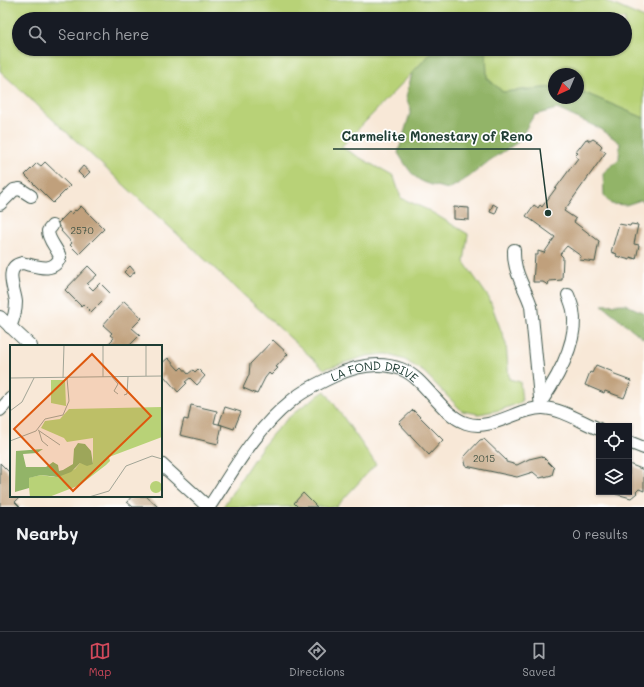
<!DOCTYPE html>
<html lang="en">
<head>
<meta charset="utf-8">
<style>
	:root { --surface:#171b24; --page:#242831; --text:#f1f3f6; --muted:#9ea1a6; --line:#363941; --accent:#d1495b }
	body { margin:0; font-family:Mali,sans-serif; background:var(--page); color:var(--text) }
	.controls { position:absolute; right:12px; bottom:12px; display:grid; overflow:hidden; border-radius:0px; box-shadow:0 1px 3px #0004 }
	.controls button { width:36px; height:36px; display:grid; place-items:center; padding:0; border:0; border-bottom:1px solid var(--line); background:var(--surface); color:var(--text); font:20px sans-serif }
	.compass { position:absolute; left:548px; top:68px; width:36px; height:36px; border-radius:50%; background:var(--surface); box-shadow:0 1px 3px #0004; rotate:224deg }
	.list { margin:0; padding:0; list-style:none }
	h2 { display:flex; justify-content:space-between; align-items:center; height:52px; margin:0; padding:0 16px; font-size:17px }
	h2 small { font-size:13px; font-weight:400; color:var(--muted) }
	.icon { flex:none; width:22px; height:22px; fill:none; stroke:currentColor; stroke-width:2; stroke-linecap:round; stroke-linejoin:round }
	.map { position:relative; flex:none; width:644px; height:507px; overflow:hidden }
	.search { position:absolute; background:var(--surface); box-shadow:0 1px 3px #0004; left:12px; right:12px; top:12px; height:44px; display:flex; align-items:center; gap:10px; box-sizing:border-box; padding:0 14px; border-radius:22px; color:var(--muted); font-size:15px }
	.sheet { height:124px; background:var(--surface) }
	nav { display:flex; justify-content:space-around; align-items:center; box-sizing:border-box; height:56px; border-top:1px solid var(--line); background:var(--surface); font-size:11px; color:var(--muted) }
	nav a { display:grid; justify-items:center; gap:2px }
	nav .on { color:var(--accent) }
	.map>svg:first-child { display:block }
	.green { fill:#b8d277; stroke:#6c8856 }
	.forest { fill:#92b468; stroke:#58784e }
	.building { fill:#c0a07c }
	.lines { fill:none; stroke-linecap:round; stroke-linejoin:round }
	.minor-casing { stroke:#40574c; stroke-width:14 }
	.minor { stroke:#fff; stroke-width:12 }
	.labels { text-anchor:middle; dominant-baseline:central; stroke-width:3.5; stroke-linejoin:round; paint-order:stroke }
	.number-label { font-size:10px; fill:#475646 }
	.street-label { font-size:12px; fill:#1f3d34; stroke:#fff }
	.inset-road { fill:none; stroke:#a1a496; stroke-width:1 }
	.view { fill:#de580e; fill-opacity:0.15; stroke:#de580e; stroke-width:2 }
	.inset-edge { fill:none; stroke:#1f3d34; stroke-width:2 }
	.leader { fill:none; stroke:#1f3d34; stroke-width:1.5 }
	.callout-dot { fill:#1f3d34; stroke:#fff; stroke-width:1.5 }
	.callout-label { font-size:13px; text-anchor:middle; font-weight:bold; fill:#1f3d34; stroke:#fff; stroke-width:3.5; stroke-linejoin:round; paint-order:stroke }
</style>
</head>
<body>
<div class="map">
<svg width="644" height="507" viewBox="0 0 644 507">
	<rect width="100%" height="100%" fill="#fff"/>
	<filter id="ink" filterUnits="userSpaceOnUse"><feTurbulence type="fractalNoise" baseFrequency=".025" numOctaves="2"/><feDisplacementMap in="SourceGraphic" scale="8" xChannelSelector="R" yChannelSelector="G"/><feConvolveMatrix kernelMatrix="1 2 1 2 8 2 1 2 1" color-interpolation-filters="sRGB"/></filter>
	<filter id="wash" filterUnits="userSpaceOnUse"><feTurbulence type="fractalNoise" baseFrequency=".012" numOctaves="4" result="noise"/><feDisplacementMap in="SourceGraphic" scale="16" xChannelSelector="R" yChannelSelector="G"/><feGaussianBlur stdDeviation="0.9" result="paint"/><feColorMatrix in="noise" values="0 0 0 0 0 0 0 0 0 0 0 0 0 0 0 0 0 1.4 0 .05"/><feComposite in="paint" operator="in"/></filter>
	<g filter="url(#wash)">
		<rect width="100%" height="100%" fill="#f8e8d7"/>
		<g class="green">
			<polygon points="0,0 603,0 644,18 644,118 578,90 578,74 554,74 554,87 503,92 487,78 486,50 483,49 625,49 625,19 19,19 19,49 435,49 341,147 394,177 401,198 428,210 468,234 464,262 489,298 506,344 509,379 520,382 522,402 500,410 479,414 462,411 424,372 405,360 387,354 367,356 324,369 0,71"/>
			<path d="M325 391 376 464 336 507H223C244 475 264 437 294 413 303 405 315 398 325 391Z"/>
		</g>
		<g class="forest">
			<path d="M435 49H483L486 50 487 78 503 92 554 87V98H578V90L644 118V202L641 200 626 205 611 204 604 196 603 173 619 159 620 143 601 129 557 109 534 115 518 142 489 161 469 177 449 189C416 182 415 180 398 153L411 110 406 97 412 73Z"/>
			<polygon points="625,304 644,313 644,339 602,305"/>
		</g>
		<g id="blocks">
			<g class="building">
				<polygon points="586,139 590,141 593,139 599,143 602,146 600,149 606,152 564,211 576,219 574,222 599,241 595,262 580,260 581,256 567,246 560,254 563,257 562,280 549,281 548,285 543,282 533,282 535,255 538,255 538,251 544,253 555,237 526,216 534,205 538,208 540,205 542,207 578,158 575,156 578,153 576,152"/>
				<polygon points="45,162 70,186 53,203 25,175 37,163 41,166"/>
				<polygon points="83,166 90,172 84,178 78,172"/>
				<polygon points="493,204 498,207 495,214 490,212"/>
				<polygon points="81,206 104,229 79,254 70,245 72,243 61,231 62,230 57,224 69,212 71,214 75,210 76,211"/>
				<polygon points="454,207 469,208 469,220 454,219"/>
				<polygon points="619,224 630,226 631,224 638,225 634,244 639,245 636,259 630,257 630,260 616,256 617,254 611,252"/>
				<polygon points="88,266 97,275 87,284 93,290 100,283 110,293 91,312 83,304 81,306 65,290"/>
				<polygon points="130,266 135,272 129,277 124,272"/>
				<polygon points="124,301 142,318 132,328 140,335 129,346 106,346 114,338 110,335 112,333 103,325"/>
				<polygon points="273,340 288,354 276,367 278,368 271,375 269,373 265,378 257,394 243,388 249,375 250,364"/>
				<polygon points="168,358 179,370 182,367 188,374 193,370 195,372 198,369 205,376 197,385 190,378 185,382 187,383 178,392 164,376 161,379 161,364"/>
				<polygon points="596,365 613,372 612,374 631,381 624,398 605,391 604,393 585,385 590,372 592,373"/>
				<polygon points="191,405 217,411 214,423 222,425 218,444 180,435 184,419 188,420"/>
				<polygon points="225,407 241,412 234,429 219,424"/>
				<polygon points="413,410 443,440 429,455 399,423"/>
				<polygon points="484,439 506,460 506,462 517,465 529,459 542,456 554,468 552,475 540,478 533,472 517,477 466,466 464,457 480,440"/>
				<polygon points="0,463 11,474 11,496 21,496 15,502 20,507 0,507"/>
				<polygon points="629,464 644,470 644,491 639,489 636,492 637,493 631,498 616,494 615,492 629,492"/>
				<polygon points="303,493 317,507 298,507 294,503"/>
				<polygon points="132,496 146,496 158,507 133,507 127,502"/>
			</g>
		</g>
	</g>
	<g filter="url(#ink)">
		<use href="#blocks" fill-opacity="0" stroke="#40574c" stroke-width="1"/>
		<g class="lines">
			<defs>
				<g id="minor">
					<polyline points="0,204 14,190 20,189 31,196"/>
					<path d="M514 250C514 255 514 259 515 263 517 278 527 292 531 306L541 408"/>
					<polyline points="0,317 31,346"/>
					<path d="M10 327C14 318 16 311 16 302 15 290 3 267 22 263 36 266 54 274 60 257 57 248 48 240 48 231L52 226"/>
					<path d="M541 402C558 377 579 340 573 310 572 305 570 300 568 295"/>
					<polyline points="0,410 11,398"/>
					<polyline points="629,442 644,448"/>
					<polyline points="161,464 208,507"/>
					<path id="s1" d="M209 507C233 471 255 430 290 402 302 391 319 383 334 376 355 366 379 361 401 369 425 378 440 414 466 423 492 432 519 407 543 408 563 409 581 422 599 429"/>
				</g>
			</defs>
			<use href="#minor" class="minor-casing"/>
			<use href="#minor" class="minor"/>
		</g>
	</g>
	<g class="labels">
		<g class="number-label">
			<text x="82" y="230">2570</text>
			<text x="484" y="458">2015</text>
		</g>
		<g class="street-label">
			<text stroke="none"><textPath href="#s1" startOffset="227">LA FOND DRIVE</textPath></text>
		</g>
	</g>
	<g transform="translate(10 345)">
		<rect width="152" height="152" fill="#f8e8d7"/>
		<path d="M41 35H55L56 61 41 58ZM152 62V92L99 112 100 116 96 120 70 140 39 152H20L18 133 31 130 44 132 65 124 70 118 83 119V93L57 97 54 93 31 83 35 76 50 74 59 64ZM140 142a6 6 0 1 1 12 0a6 6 0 1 1-12 0Z" fill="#b8d277"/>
		<path d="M68 98 75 99 81 106 83 119 77 121 70 118 61 127 48 132 31 130 19 133V143L5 147 6 106 33 104 27 108 13 109 16 122H36L43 117 48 120 49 126 53 125 63 119 64 104Z" fill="#92b468"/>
		<path class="inset-road" d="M136 31V0M93 32V0M102 32 108 39 104 46 108 49M0 33 152 31M53 33 54 0M114 50 117 49 118 32M0 66 12 57 24 33M28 85 50 100M29 86 32 96 38 101M0 96 26 86 35 74 53 70 59 56 57 33M79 152 99 146 116 121 142 111 152 114"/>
		<path class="view" d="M82 9 141 71 63 146 4 84Z"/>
		<rect width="152" height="152" class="inset-edge"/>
	</g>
	<path class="leader" d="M548 213L540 149H333"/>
	<circle class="callout-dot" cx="548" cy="213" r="4"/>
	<g class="callout-label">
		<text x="437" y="141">Carmelite Monestary of Reno</text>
	</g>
</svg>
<div class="controls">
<button><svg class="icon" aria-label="locate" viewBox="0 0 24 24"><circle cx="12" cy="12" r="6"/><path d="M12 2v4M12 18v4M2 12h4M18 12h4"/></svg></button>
<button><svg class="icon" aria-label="layers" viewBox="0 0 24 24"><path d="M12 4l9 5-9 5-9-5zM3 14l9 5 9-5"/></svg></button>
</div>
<svg class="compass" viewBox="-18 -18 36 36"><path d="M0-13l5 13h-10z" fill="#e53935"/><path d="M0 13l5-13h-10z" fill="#9ea1a6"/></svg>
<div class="search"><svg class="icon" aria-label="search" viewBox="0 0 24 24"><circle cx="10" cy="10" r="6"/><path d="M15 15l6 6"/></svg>Search here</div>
</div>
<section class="sheet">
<h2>Nearby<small>0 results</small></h2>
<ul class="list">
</ul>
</section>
<nav>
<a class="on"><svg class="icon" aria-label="map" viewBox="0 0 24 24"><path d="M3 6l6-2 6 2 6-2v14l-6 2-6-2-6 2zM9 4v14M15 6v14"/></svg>Map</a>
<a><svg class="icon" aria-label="directions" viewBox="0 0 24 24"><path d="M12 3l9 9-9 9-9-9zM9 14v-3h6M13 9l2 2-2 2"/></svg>Directions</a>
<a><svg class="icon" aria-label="saved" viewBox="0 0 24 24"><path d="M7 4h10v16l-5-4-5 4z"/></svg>Saved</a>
</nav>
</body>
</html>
